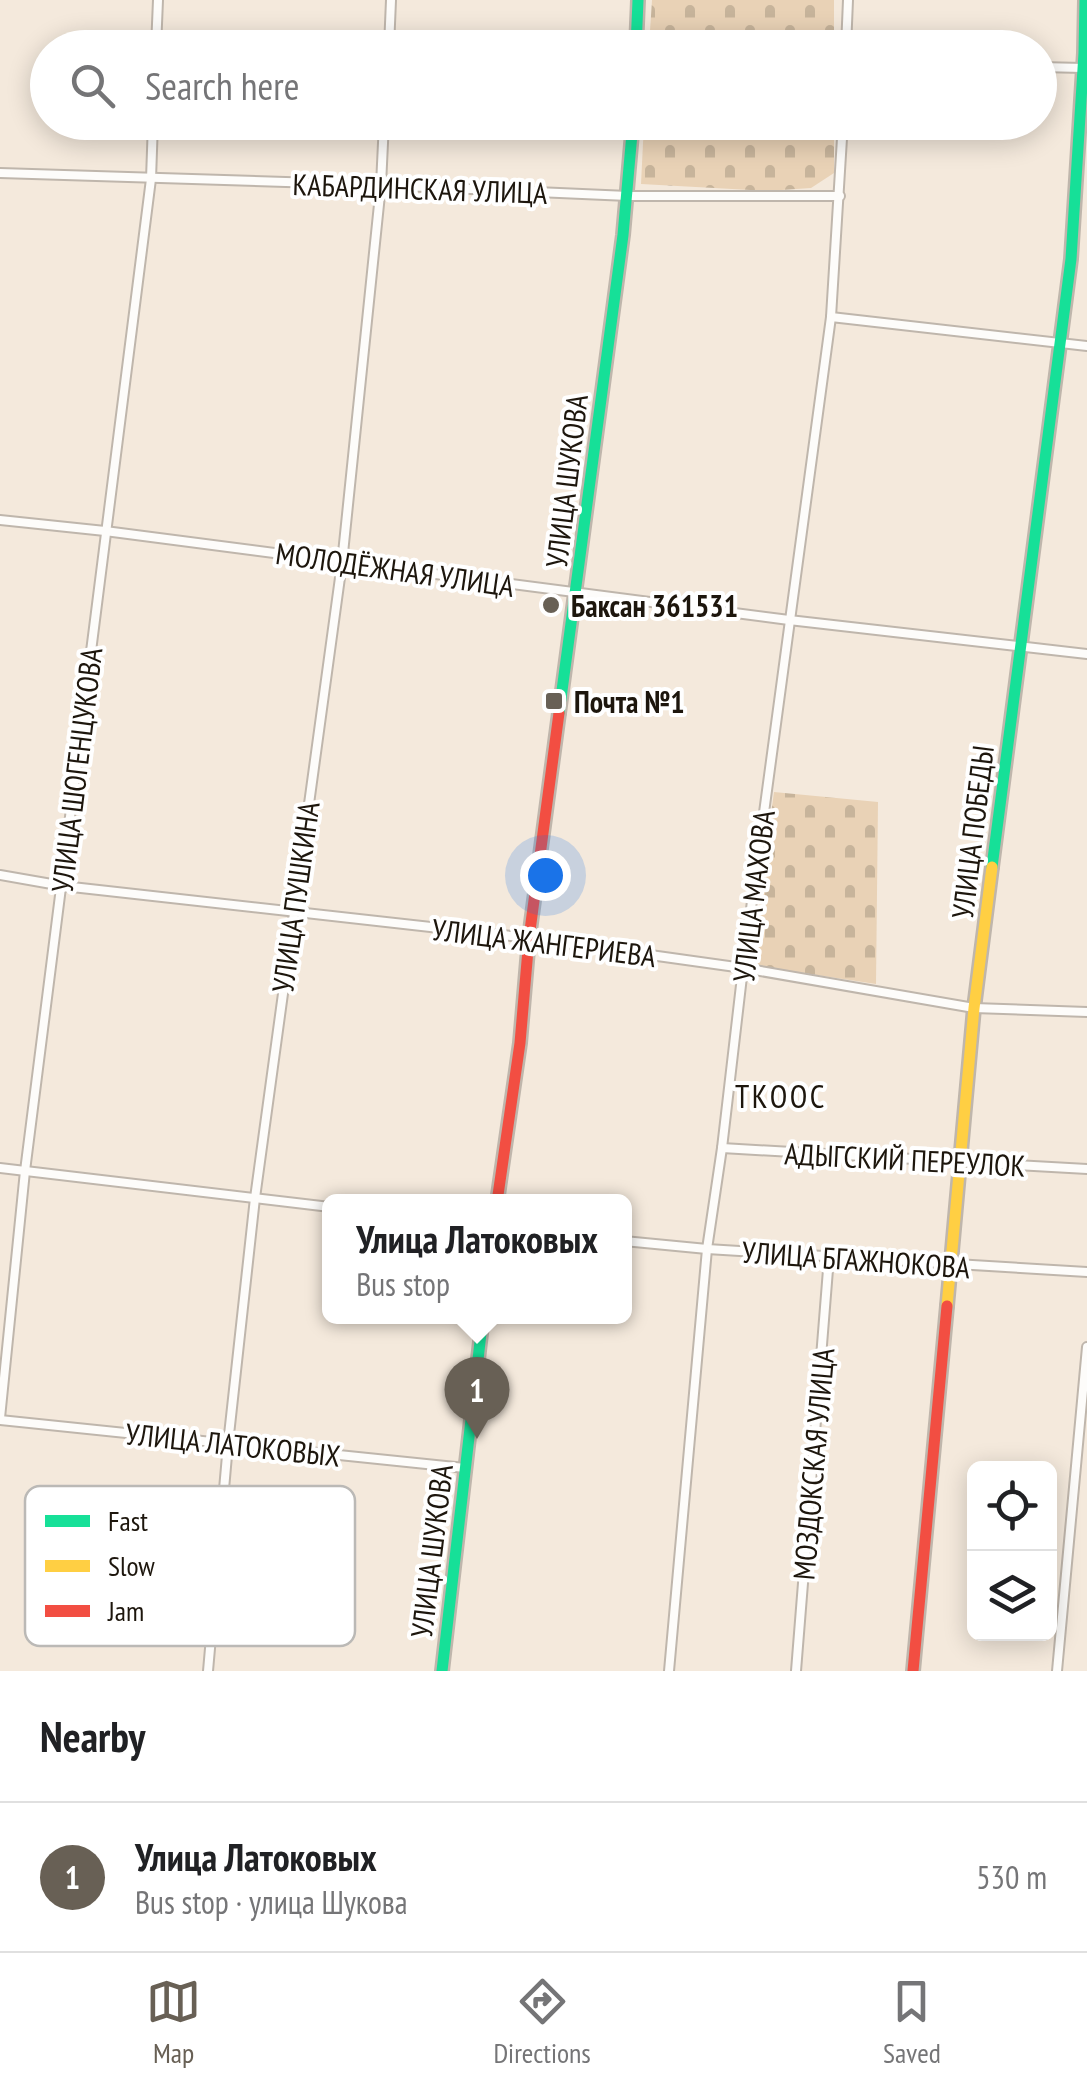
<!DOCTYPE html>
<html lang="en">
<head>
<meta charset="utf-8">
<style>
	:root { --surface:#fff; --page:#f2f2f2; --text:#202124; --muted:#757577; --line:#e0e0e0; --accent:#686055 }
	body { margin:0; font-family:"PT Sans Narrow",sans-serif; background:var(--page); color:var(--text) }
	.controls { position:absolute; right:30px; bottom:30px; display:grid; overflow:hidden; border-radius:15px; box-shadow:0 5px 25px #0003 }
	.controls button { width:90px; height:90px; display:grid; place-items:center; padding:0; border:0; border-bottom:2px solid var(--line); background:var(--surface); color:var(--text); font:50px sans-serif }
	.you { position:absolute; left:545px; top:875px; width:35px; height:35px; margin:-25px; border:8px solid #fff; border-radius:50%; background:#1a73e8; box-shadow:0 0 0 15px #1a73e833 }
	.badge { display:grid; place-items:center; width:65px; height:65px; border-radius:50%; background:var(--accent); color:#fff; font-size:32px; font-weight:700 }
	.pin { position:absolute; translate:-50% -82px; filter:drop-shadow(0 2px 5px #0008) }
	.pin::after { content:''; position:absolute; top:52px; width:35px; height:30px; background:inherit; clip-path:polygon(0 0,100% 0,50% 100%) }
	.popup { position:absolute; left:322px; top:1194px; width:310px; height:130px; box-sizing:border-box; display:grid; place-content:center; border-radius:15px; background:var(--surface); filter:drop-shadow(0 2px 8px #0005); font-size:32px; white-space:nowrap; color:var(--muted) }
	.popup b { font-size:38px; color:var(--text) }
	.popup::after { content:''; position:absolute; left:50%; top:100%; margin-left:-20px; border:20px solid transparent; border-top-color:var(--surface) }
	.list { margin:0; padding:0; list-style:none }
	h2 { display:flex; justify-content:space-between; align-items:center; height:130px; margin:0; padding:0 40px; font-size:42px }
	h2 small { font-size:32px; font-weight:400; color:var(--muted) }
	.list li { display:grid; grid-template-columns:65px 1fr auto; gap:30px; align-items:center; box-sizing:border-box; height:150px; padding:0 40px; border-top:2px solid var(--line) }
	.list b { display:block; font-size:38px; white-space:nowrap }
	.list p { margin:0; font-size:32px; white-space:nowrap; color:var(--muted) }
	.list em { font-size:32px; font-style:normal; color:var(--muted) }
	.icon { flex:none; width:55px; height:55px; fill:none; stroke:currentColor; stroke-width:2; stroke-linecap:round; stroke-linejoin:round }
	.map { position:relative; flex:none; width:1087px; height:1671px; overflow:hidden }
	.search { position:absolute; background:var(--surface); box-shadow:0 5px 25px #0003; left:30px; right:30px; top:30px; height:110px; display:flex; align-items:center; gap:25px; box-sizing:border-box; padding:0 35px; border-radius:55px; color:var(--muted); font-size:38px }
	.sheet { height:280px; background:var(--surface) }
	nav { display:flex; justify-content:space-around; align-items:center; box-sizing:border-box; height:140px; border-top:2px solid var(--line); background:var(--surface); font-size:28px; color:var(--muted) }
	nav a { display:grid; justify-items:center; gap:5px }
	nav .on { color:var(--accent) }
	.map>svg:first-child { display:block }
	.cemetery { fill:url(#cemetery-stones) }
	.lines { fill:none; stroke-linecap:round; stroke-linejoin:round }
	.street-casing { stroke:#bfb6ac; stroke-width:12 }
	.fast-casing { stroke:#bfb6ac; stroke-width:16 }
	.slow-casing { stroke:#bfb6ac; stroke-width:16 }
	.jam-casing { stroke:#bfb6ac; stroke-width:16 }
	.street { stroke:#fdfcfa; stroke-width:8 }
	.fast { stroke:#16e098; stroke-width:11 }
	.slow { stroke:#ffcf43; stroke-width:11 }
	.jam { stroke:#f24e42; stroke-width:11 }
	.poi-dot { fill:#686055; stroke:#fff; stroke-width:4 }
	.labels { text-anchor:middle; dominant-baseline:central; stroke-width:8; stroke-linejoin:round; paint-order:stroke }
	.street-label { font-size:30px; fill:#1d160d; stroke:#fff }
	.poi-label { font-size:30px; font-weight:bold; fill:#1d160d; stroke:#fff; text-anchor:start }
	.neighbourhood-label { font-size:32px; letter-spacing:2.5px; fill:#1d160d; stroke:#fff }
	.key { fill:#fff; stroke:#bbb9b6; stroke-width:2.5 }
	.key-label { font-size:28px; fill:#1d160d }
</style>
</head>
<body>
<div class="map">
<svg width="1087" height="1671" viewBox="0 0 1087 1671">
	<defs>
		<pattern id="cemetery-stones" width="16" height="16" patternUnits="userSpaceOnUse" patternTransform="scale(2.5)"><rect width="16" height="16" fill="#e9d2b6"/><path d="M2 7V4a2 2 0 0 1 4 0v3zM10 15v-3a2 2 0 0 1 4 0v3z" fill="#c7b49b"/></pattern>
	</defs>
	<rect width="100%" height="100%" fill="#f4e9dc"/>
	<g class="cemetery">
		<polygon points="652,0 834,0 834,47 649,47"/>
		<polygon points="644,123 834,123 834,173 811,188 767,191 641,184"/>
		<polygon points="774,792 878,802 876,984 751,965"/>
	</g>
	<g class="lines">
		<defs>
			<g id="street">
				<polyline points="156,48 158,0"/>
				<polyline points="389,48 391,0"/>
				<polyline points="846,48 848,0"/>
				<polyline points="1040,67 1083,68"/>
				<polyline points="0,173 381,185 628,196 840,196"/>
				<polyline points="831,317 1087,346"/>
				<polyline points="0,520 105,531 789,620 1087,654"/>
				<polyline points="0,875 63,886 529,938 743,968 974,1008 1087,1012"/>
				<polyline points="722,1148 1087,1169"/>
				<polyline points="0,1168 330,1207"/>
				<polyline points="624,1241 707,1249 1087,1272"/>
				<polyline points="0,1418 25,1171 151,179 153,122"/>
				<polyline points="0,1420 465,1468"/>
				<polyline points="208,1671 228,1444 255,1198 342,563 381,185 384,122"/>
				<polyline points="669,1671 707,1249 722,1148 743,968 831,317 843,122"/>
				<polyline points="796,1671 829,1257"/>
				<polyline points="1057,1671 1087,1347"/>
			</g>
			<g id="fast">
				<polyline points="636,48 638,0"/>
				<polyline points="559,713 623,235 633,122"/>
				<polyline points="992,867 1071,259 1084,53 1085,0"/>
				<polyline points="442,1671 483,1316"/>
			</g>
			<polyline id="slow" points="947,1306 974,1008 992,867"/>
			<g id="jam">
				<polyline points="497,1202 520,1043 529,938 559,713"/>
				<polyline points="913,1671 947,1306"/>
			</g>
		</defs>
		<use href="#street" class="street-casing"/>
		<use href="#fast" class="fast-casing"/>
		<use href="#slow" class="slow-casing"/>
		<use href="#jam" class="jam-casing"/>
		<use href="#street" class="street"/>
		<use href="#fast" class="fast"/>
		<use href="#slow" class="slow"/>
		<use href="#jam" class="jam"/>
	</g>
	<g class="poi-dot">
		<circle cx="551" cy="605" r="10"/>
		<rect x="544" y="691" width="20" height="20" rx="5"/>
	</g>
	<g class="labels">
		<g class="street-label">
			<text transform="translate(420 188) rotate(2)">КАБАРДИНСКАЯ УЛИЦА</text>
			<text transform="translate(566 481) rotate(-83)">УЛИЦА ШУКОВА</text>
			<text transform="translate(395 569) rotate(8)">МОЛОДЁЖНАЯ УЛИЦА</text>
			<text transform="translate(76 770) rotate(-83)">УЛИЦА ШОГЕНЦУКОВА</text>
			<text transform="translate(972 832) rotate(-83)">УЛИЦА ПОБЕДЫ</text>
			<text transform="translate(753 896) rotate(-83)">УЛИЦА МАХОВА</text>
			<text transform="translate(295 897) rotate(-82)">УЛИЦА ПУШКИНА</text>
			<text transform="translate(544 942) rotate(7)">УЛИЦА ЖАНГЕРИЕВА</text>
			<text transform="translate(905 1159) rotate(3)">АДЫГСКИЙ ПЕРЕУЛОК</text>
			<text transform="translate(856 1259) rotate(4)">УЛИЦА БГАЖНОКОВА</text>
			<text transform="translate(233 1444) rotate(6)">УЛИЦА ЛАТОКОВЫХ</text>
			<text transform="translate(813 1464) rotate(-85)">МОЗДОКСКАЯ УЛИЦА</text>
			<text transform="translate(431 1551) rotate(-83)">УЛИЦА ШУКОВА</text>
		</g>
		<g class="poi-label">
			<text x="571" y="605">Баксан 361531</text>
			<text x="574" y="701">Почта №1</text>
		</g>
		<g class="neighbourhood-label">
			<text x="781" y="1096">ТКООС</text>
		</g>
	</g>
	<rect x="25" y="1486" width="330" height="160" rx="15" class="key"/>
	<rect x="45" y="1515" width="45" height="12" fill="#16e098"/>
	<rect x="45" y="1560" width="45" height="12" fill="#ffcf43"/>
	<rect x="45" y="1605" width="45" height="12" fill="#f24e42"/>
	<g class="key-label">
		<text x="108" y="1531">Fast</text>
		<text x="108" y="1576">Slow</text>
		<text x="108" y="1621">Jam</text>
	</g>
</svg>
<div class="controls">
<button><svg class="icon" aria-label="locate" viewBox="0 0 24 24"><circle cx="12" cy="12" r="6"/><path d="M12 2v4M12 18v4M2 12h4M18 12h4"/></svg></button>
<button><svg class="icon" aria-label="layers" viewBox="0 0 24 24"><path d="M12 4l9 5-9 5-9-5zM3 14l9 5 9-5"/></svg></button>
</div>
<div class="you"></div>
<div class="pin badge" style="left:477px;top:1439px">1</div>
<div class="popup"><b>Улица Латоковых</b>Bus stop</div>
<div class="search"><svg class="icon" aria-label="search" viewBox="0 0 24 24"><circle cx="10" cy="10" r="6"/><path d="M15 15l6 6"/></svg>Search here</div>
</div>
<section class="sheet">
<h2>Nearby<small></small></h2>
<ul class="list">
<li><span class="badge">1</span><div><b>Улица Латоковых</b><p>Bus stop · улица Шукова</p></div><em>530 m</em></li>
</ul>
</section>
<nav>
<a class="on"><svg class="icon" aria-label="map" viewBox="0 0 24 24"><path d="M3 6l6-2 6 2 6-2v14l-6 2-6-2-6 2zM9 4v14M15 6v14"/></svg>Map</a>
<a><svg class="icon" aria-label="directions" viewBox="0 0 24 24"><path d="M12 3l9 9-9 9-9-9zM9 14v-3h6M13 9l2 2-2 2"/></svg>Directions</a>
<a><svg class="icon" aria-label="saved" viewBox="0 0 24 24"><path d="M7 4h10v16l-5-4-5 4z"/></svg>Saved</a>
</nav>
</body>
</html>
